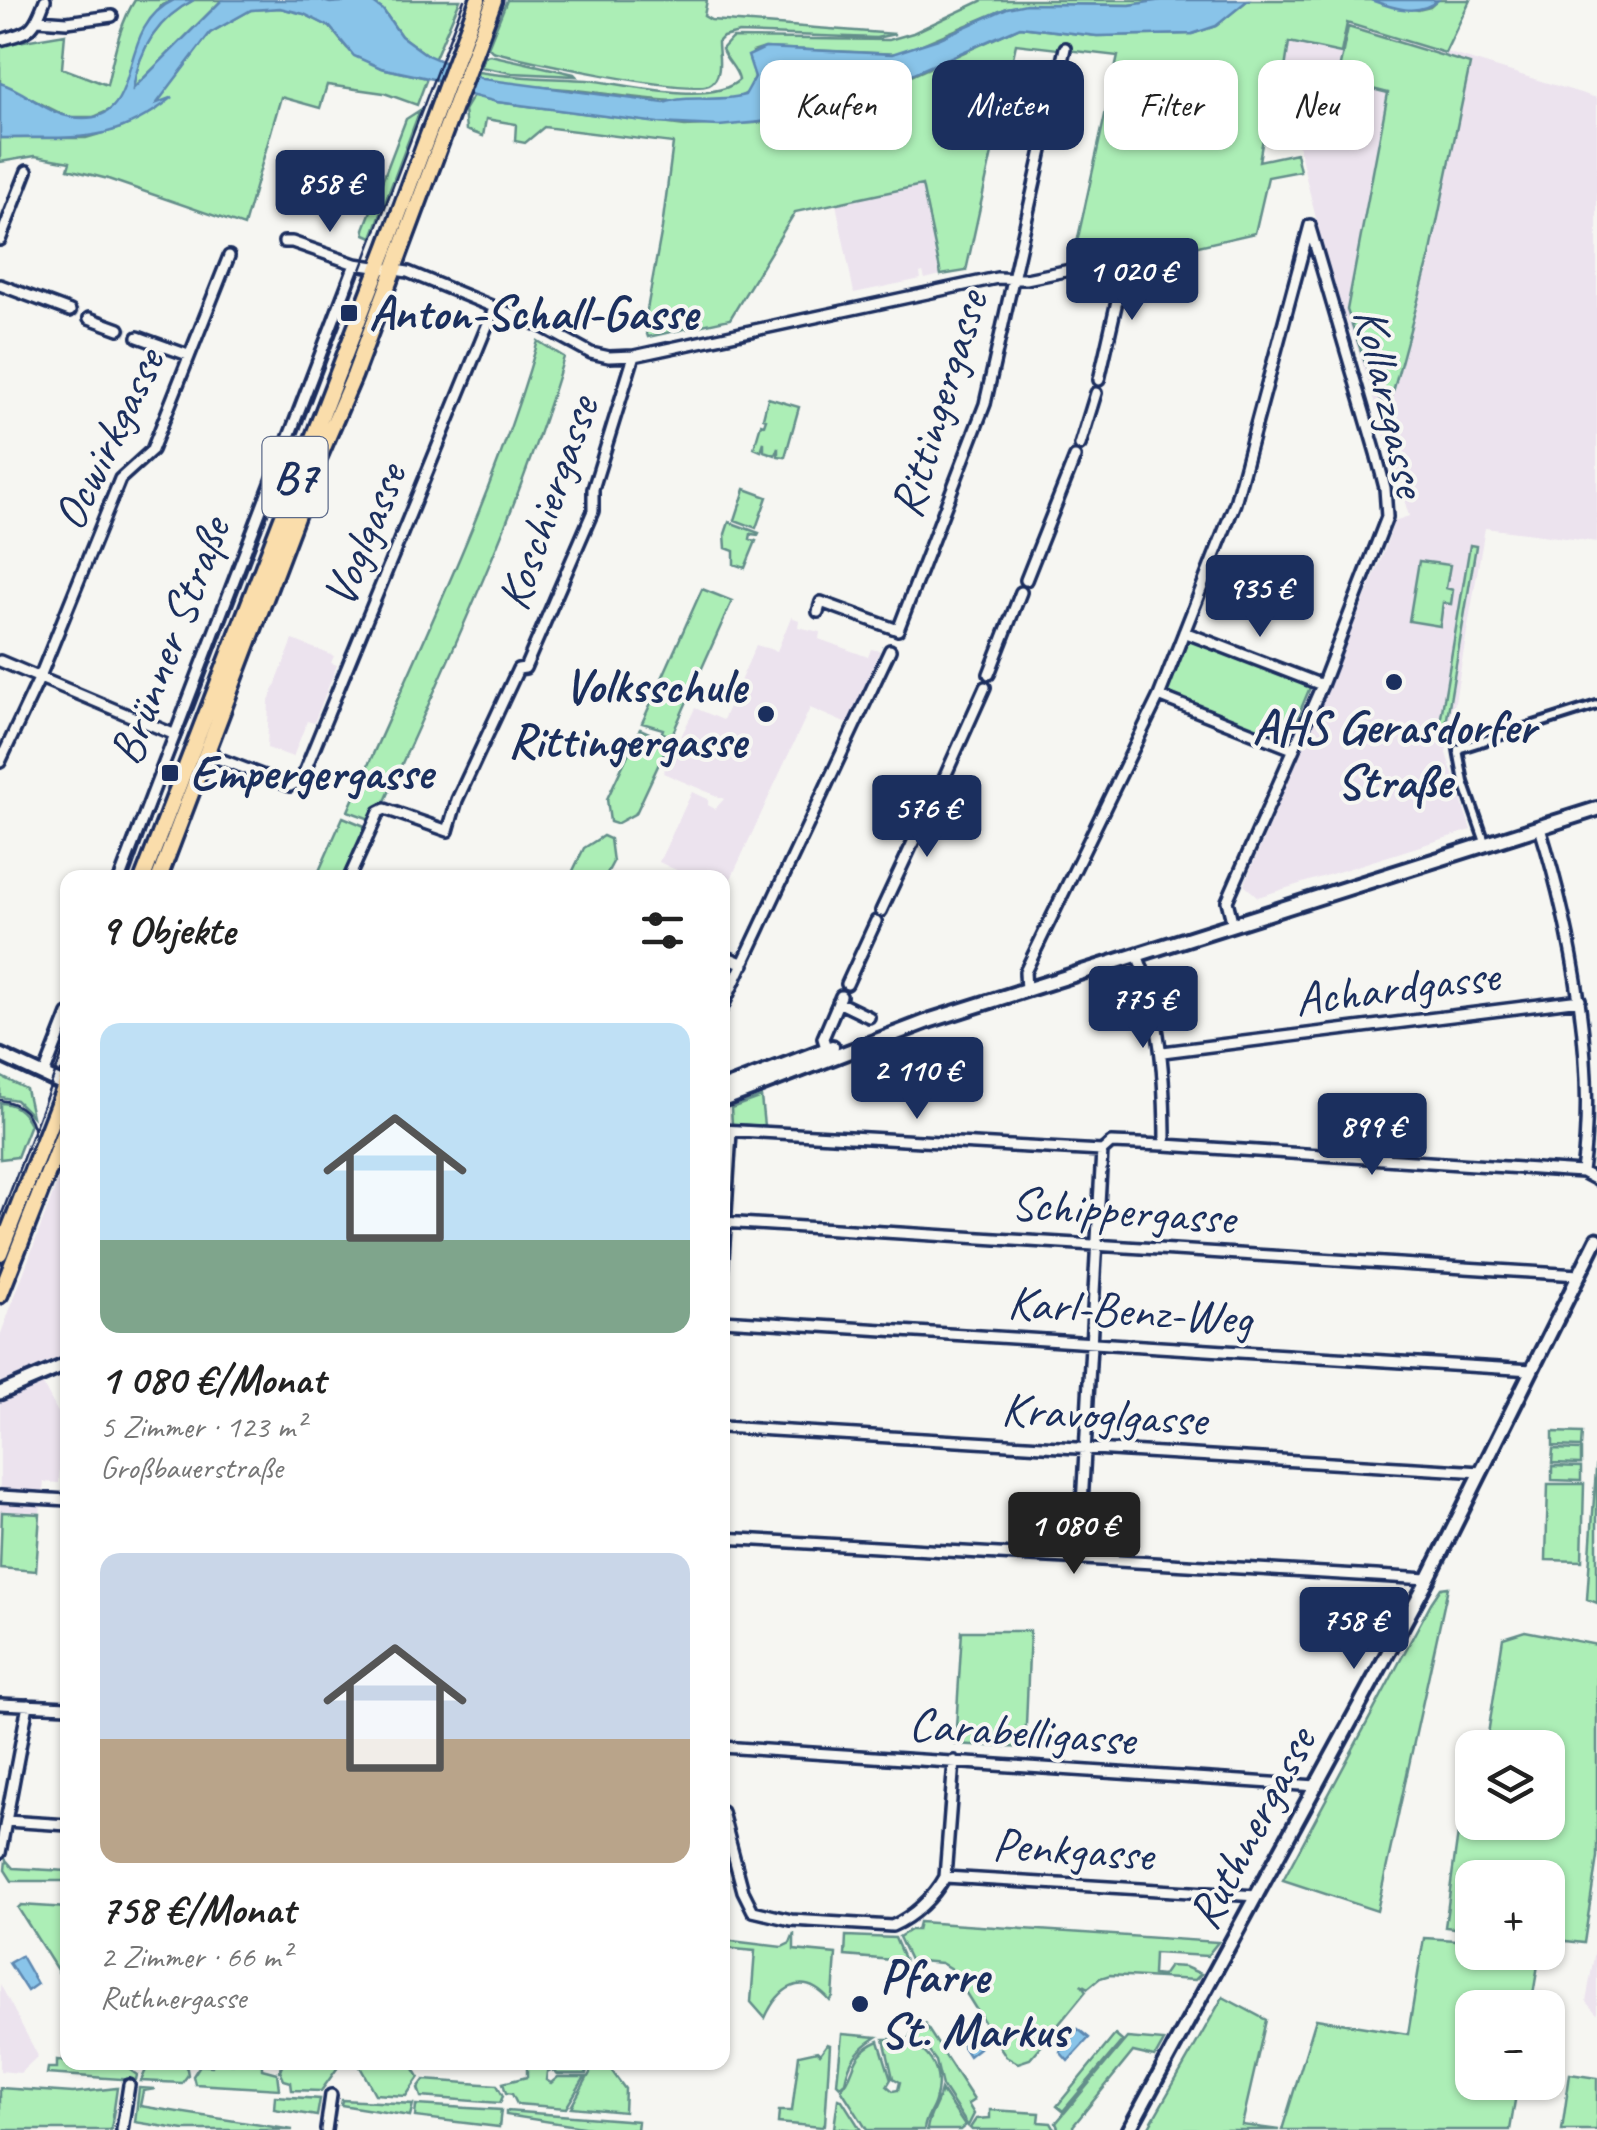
<!DOCTYPE html>
<html lang="de">
<meta charset="utf-8">
<style>
:root{--surface:#fff;--page:#f6f6f6;--text:#222;--muted:#767676;--accent:#1b2f5e}
body{margin:0;font-family:Caveat,sans-serif;background:var(--page);color:var(--text);height:100vh;display:flex;flex-direction:column;font-size:38px;white-space:nowrap}
*{box-sizing:border-box;margin:0}
p{font-size:32px;color:var(--muted)}
.icon{flex:none;width:55px;height:55px;fill:none;stroke:currentColor;stroke-width:2;stroke-linecap:round;stroke-linejoin:round}
.map{position:relative;flex:1;overflow:hidden}
.drawer{position:absolute;left:60px;top:870px;width:670px;height:1200px;display:flex;flex-direction:column;background:var(--surface);border-radius:20px;box-shadow:0 2px 8px #0004}
.drawer>*{flex:none}
.guide{position:absolute;left:760px;top:60px;width:685px;height:90px;display:flex;gap:20px}
.fabs{position:absolute;left:1455px;top:1730px;display:grid;gap:20px}
.fabs a{display:grid;place-items:center;width:110px;height:110px;border-radius:20px;background:var(--surface);box-shadow:0 2px 8px #0004;font-size:50px}
.price{position:absolute;translate:-50% -85px;padding:0 22px;border-radius:10px;background:var(--accent);color:#fff;font-size:32px;line-height:65px;filter:drop-shadow(0 2px 5px #0008)}
.price::after{content:'';position:absolute;left:50%;top:60px;width:30px;height:22px;margin-left:-15px;background:inherit;clip-path:polygon(0 0,100% 0,50% 100%)}
.price.selected{background:#222;color:#fff}
ul{padding:0;list-style:none}
li{display:grid;align-content:center;gap:20px;height:530px;padding:0 40px}
li span{display:grid;place-items:center;height:310px;border-radius:20px;color:#555}
li>.icon{margin-inline-start:auto}
span .icon{width:180px;height:180px;fill:#fffc;stroke-width:1}
li b{font-size:42px}
h2{display:flex;justify-content:space-between;align-items:center;height:120px;padding:0 40px;font-size:42px}
.pill{padding:0 35px;border-radius:20px;background:var(--surface);box-shadow:0 2px 8px #0004;font-size:35px;line-height:90px}
.pill.selected{background:var(--accent);color:#fff}
.map>svg:first-child{display:block}
</style>
<div class="map">
<svg width="1597" height="2130" viewBox="0 0 1597 2130">
<rect width="100%" height="100%" fill="#f6f6f2"/>
<filter id="ink" filterUnits="userSpaceOnUse"><feTurbulence type="fractalNoise" baseFrequency=".01" numOctaves="2"/><feDisplacementMap in="SourceGraphic" scale="20" xChannelSelector="R" yChannelSelector="G"/><feConvolveMatrix kernelMatrix="1 2 1 2 8 2 1 2 1" color-interpolation-filters="sRGB"/></filter>
<g filter="url(#ink)">
<!-- built -->
<path fill="#ece3ee" d="M1347,22L1597,98V542L1485,528L1446,753L1471,830L1258,897L1244,885L1382,557L1394,521L1409,516L1359,352L1344,314H1339L1283,82L1289,42Z
M922,185L941,275L925,279L923,272L920,273L921,279L854,293L836,204Z
M791,617L799,620L798,627L820,632L819,639L868,657L871,649L880,651L847,724L810,708L723,896L722,878L673,877L676,870L659,862L692,792L708,799V805L715,809L724,799L663,773L695,708L723,720L756,645L777,651Z
M293,640L334,656L331,663L337,665L314,723L307,721L293,757L267,748L269,701Z
M67,1156V1354L34,1368L62,1420L59,1483L44,1482L40,1514L3,1512L0,1544V1336Z
M1597,1939V2014L1586,2002Z
M0,1984L38,2056L20,2073L0,2071Z"/>
<!-- green -->
<path fill="#aceeb6" stroke="#648e8a" stroke-width="2.5" d="M135,0H174L161,6L123,98L110,110L94,117H68L0,83V45L65,34L62,68L107,85C114,55 119,25 135,0Z
M194,0H222L133,89C138,50 158,18 194,0Z
M369,0H460L434,60L401,36L383,10Z
M507,0H707L704,16L711,20L895,34L876,38L739,33L723,37L718,42C718,55 724,78 709,85C685,95 524,60 492,51L488,47Z
M983,0H1162L1130,5L1047,4L1007,8L899,54L765,48L753,52L755,77L750,91C722,114 612,94 576,90C542,86 509,87 476,77L478,72C515,78 550,78 587,80C624,83 710,107 739,80C737,68 726,61 722,49L732,38L889,40L913,33Z
M1248,0H1371L1418,10L1430,7L1438,0H1470L1445,53L1347,23L1341,53L1289,42L1280,103L1269,105L1259,161L1296,153L1300,171L1268,177L1255,233L1194,247L1183,241L1072,265L1118,56L1016,44L966,271L941,275L922,185L795,212L730,319L648,337L644,326L662,228L673,143L544,127L525,143L515,141L516,124L486,119L483,136L466,130L464,110L473,95L497,102L685,126L755,123L810,116L873,93L1020,27L1097,36L1192,34L1216,26Z
M280,8L304,14L330,27L347,48L381,68L427,78L417,105L384,93L327,85L320,108L281,97L244,226L108,179L68,169L70,162L35,156L0,162V138H86L123,127L157,109L155,104L210,33L251,10Z
M1348,27L1470,64L1430,256L1389,407L1376,395L1347,310L1388,93L1337,80Z
M490,55L574,74L576,76L512,73L481,67L485,56Z
M846,62L872,65L867,70C839,75 785,105 760,92V79L767,67Z
M420,110L372,237L365,234L364,229L406,119Z
M331,333L334,334L203,678L200,676Z
M538,341L564,357C519,510 451,654 386,799L370,819L348,811C415,656 492,503 538,341Z
M768,398L799,407L785,457L778,456V447L775,455L764,451V442L761,451L754,448L761,424L764,425L766,419L763,418Z
M745,489L767,497L756,528L735,520Z
M729,522L759,533L758,535L751,534L750,539L756,541L745,568L734,564V551L726,548L725,534Z
M1470,545L1476,546L1445,730L1439,729Z
M1419,561L1450,565L1446,588L1453,590L1451,604L1443,603L1440,626L1409,621Z
M702,589L732,601L671,737L662,732L663,729L642,723Z
M1188,637L1311,685L1287,742L1165,692Z
M640,729L649,733L652,740L659,738L669,742L636,813L616,824L610,822L607,799L631,748L635,749L642,734L638,732Z
M343,817L367,827L345,877L316,878Z
M603,836L610,839L613,862L605,877H570L584,848Z
M0,1076L26,1089L32,1116L16,1100L0,1097Z
M761,1097L764,1126L732,1124L731,1108Z
M0,1103C14,1103 24,1112 30,1124L17,1157L0,1159Z
M1553,1432L1582,1433L1581,1447L1553,1446Z
M1553,1449L1581,1450V1464L1552,1463Z
M1597,1455V1603L1587,1599Z
M1552,1466L1581,1467V1481L1552,1480Z
M1548,1484H1584L1582,1561L1546,1560Z
M2,1512L40,1514L36,1571L0,1568Z
M1448,1587L1377,1911L1283,1880L1431,1603L1441,1588Z
M962,1631H1030L1025,1748L955,1744Z
M1525,1631L1597,1645V1857L1584,1943L1548,1939V1878H1472V1930L1445,1927L1466,1775H1472V1822H1548V1748L1486,1747L1503,1638Z
M6,1860L13,1868L67,1871V1881H12L5,1870Z
M21,1905L67,1908V1968L64,1981L18,1908Z
M919,1922L1218,1942L1207,1956L1154,1953L1153,1975L1162,1976L1169,1966L1185,1967L1201,1974L1195,1980L1110,1975L1100,1978L1088,1988L1081,1984L1086,1991L1045,2041L1034,2034L1043,2044L1030,2059L1018,2063L1006,2056L996,2041L1007,2031L994,2038L951,1969L941,1963L910,1960L899,1937L910,1930H917Z
M794,1933V1950L836,1954L833,1997L830,2001C802,1969 778,1989 765,2018L751,2002L755,1951L723,1948V1940L782,1947L790,1943Z
M846,1936L895,1938L905,1961L845,1956Z
M1424,1938L1472,1941V1952L1540,1953L1531,2007L1472,2008V2082L1518,2083L1510,2130H1282L1316,2019L1408,2034Z
M1223,1997L1266,2020L1242,2125L1279,2130H1147Z
M917,2022L920,2025L924,2023L974,2100L968,2104L974,2114L968,2126L942,2086L936,2061L924,2045L909,2038Z
M842,2034L877,2037C858,2049 849,2060 845,2082L840,2086L837,2083Z
M1115,2035L1122,2041L1063,2111L1057,2106Z
M1127,2038L1164,2041L1155,2057L1133,2052L1073,2126L1074,2130H1059L1056,2123Z
M884,2039C920,2037 947,2065 935,2101C932,2112 925,2117 924,2130H867L841,2089C858,2073 847,2055 879,2041L891,2079L887,2086L893,2091L898,2090L900,2082L893,2078Z
M827,2044L830,2045L825,2124L822,2127L778,2123L779,2111H792L799,2055L817,2051L820,2054Z
M57,2060L126,2067L137,2075L136,2080L47,2074L48,2068H57Z
M149,2063H186L188,2075L182,2083L141,2081Z
M213,2063H262V2069L277,2073L279,2089L195,2084L193,2076L200,2065L212,2066Z
M283,2063V2062L341,2063L321,2091L292,2090L291,2082L284,2080L280,2071Z
M358,2063H420L413,2067L419,2077L406,2096L375,2094Z
M527,2063V2062L588,2063L586,2074H558L551,2070L547,2072L546,2080L551,2083L558,2077H585L566,2108L517,2104L512,2094L506,2093L503,2083L527,2077Z
M591,2063H606L625,2089L624,2112L571,2107L590,2073Z
M1570,2074L1597,2078V2130H1562Z
M424,2080L497,2085L503,2096L500,2103L421,2097L418,2088Z
M0,2088L73,2093L117,2088L111,2130H0Z
M139,2088L155,2089L143,2091L140,2106L293,2130H184L135,2122Z
M941,2090L965,2126L960,2130H927C928,2115 938,2105 941,2090Z
M275,2096L320,2099L317,2116L274,2109Z
M838,2099L842,2100L861,2130L834,2128Z
M342,2100L413,2104L410,2116L341,2105Z
M416,2105L501,2110L499,2127L415,2117Z
M990,2110L1040,2113L1039,2122L1051,2123L1055,2130H972L970,2128L976,2119L990,2118Z
M506,2111L638,2121L637,2130H602L506,2115Z"/>
<!-- water -->
<path fill="#89c4e9" stroke="#5d88b1" stroke-width="2.5" fill-rule="evenodd" d="M174,0H194C158,18 139,49 133,89L222,0H320L330,3L369,0L383,10L401,36L427,55L483,79L664,103C689,94 718,103 745,95L755,77L748,56L765,48L892,54L938,39L1007,8L1026,4L1130,5L1162,0H1248L1216,26L1192,34L1097,36L1020,27L827,111L792,119L719,126L658,123L497,102L462,93L442,81L381,68L354,56L330,27L304,14L280,8L251,10L210,33L157,103L173,97C111,147 72,136 0,138V83C25,90 44,112 71,117C150,130 110,29 174,0ZM846,62L872,65L867,71C839,75 785,105 760,92V79L767,67Z
M1371,0H1438C1419,17 1392,8 1371,0Z
M21,1956L37,1984L27,1991L9,1963Z
M962,2021L979,2048L969,2056L951,2028Z
M1078,2029L1089,2038L1068,2061L1060,2052Z"/>
<g fill="none" stroke-linecap="round" stroke-linejoin="round">
<!-- minor-tunnel -->
<path stroke="#caced4" stroke-width="9" stroke-dasharray="9 4.5" stroke-linecap="butt" d="M70,311L89,318
M119,329L138,337"/>
<!-- pedestrian casing -->
<g stroke="#1b2f5e" stroke-width="14">
<path id="pedestrian" d="M1459,755L1458,749L1597,705
M1459,755L1464,782L1486,845"/>
</g>
<!-- minor casing -->
<g stroke="#1b2f5e" stroke-width="16">
<path id="minor" d="M38,20L67,22L112,16
M0,40C31,32 34,30 45,0
M0,240L27,171
M284,242H292L355,264L408,272L543,327L591,353L609,357L634,356L997,278L1026,279L1183,247
M0,285L70,311
M89,318L119,329
M138,337L188,355
M1099,380L1127,257
M1080,445L1096,393
M1026,580L1075,457
M818,612L821,602L898,630L985,404L1065,48
M1184,632L1322,685
M0,661L173,734
M989,674L1021,592
M1159,696L1293,749
M207,746L217,758L290,786L301,780L494,309
M0,762L39,679L120,479L152,450L229,256
M942,783L985,687
M1540,828C1572,931 1597,1064 1582,1172
M120,878L355,264
M349,878L379,812L385,809L448,831L457,800L518,669L525,668L593,511V489L634,356
M881,911L936,793
M1233,925L1227,901L1322,685L1387,517L1385,488L1376,453L1310,228
M1137,954C1161,1016 1165,1079 1165,1145
M722,955L744,964
M847,984L876,921
M1026,990L1025,972L1159,696L1235,503L1310,225
M838,1002L869,1017
M722,1008L890,650
M1163,1052L1580,1000
M828,1054L823,1038L841,996
M44,1075L68,1014
M722,1130L1102,1151L1111,1143L1165,1145L1582,1172L1597,1180
M722,1222L1579,1275
M722,1274L731,1132
M722,1320L1532,1370
M722,1427L1482,1472
M0,1496L68,1500
M722,1538L1428,1579
M1079,1558L1102,1151
M0,1704L68,1707
M722,1747L1317,1786
M722,1812L743,1891L753,1911L791,1920L892,1926C913,1917 934,1897 945,1877L954,1761
M6,1821L68,1825
M0,1853L28,1705
M945,1877L1257,1896
M122,2130L129,2085
M326,2130L331,2095"/>
</g>
<!-- tertiary casing -->
<g stroke="#1b2f5e" stroke-width="19">
<path id="tertiary" d="M0,1055L65,1085
M0,1393L68,1364
M1129,2130L1428,1579L1597,1239"/>
</g>
<!-- secondary casing -->
<g stroke="#1b2f5e" stroke-width="20">
<path id="secondary" d="M722,1089L832,1047
M722,1100L931,1020L1597,809"/>
</g>
<!-- primary casing -->
<g stroke="#1b2f5e" stroke-width="21">
<path id="primary" d="M143,878L387,246L478,0
M159,878L317,462L354,376L494,0
M0,1253L68,1078
M0,1295L68,1122"/>
</g>
<!-- pedestrian -->
<use href="#pedestrian" stroke="#f6f6f2" stroke-width="6"/>
<!-- minor -->
<use href="#minor" stroke="#f6f6f2" stroke-width="9"/>
<!-- tertiary -->
<use href="#tertiary" stroke="#f6f6f2" stroke-width="11"/>
<!-- secondary -->
<use href="#secondary" stroke="#f6f6f2" stroke-width="12"/>
<!-- primary -->
<use href="#primary" stroke="#faddab" stroke-width="14"/>
<!-- tram -->
<path stroke="#1b2f5e" stroke-width="2.5" d="M129,878L167,771L193,710L464,0
M0,1100C20,1103 32,1114 34,1134
M0,1219L68,1039"/>
</g>
</g>
<!-- markers -->
<g fill="#1b2f5e" stroke="#f6f6f2" stroke-width="4">
<rect x="339" y="303" width="20" height="20" rx="5"/>
<circle cx="1394" cy="682" r="10"/>
<circle cx="766" cy="714" r="10"/>
<rect x="160" y="763" width="20" height="20" rx="5"/>
<circle cx="860" cy="2004" r="10"/>
</g>
<g text-anchor="middle" dominant-baseline="central" stroke-width="8" stroke-linejoin="round" paint-order="stroke">
<!-- shield labels -->
<rect fill="#f6f6f2" stroke="#5d6b8a" stroke-width="2.5" x="262.5" y="437" width="65" height="80" rx="8"/>
<g font-size="45" font-weight="bold" fill="#1b2f5e">
<text x="295" y="477">B7</text>
</g>
<!-- poi labels -->
<g font-size="48" font-weight="bold" fill="#1b2f5e" stroke="#f6f6f2" text-anchor="start">
<text x="369" y="313">Anton-Schall-Gasse</text>
<text x="746" y="686" text-anchor="end">Volksschule<tspan x="746" dy="55">Rittingergasse</tspan></text>
<text x="1394" y="727" text-anchor="middle">AHS Gerasdorfer<tspan x="1394" dy="55">Straße</tspan></text>
<text x="190" y="773">Empergergasse</text>
<text x="880" y="1976">Pfarre<tspan x="880" dy="55">St. Markus</tspan></text>
</g>
<!-- street labels -->
<g font-size="48" fill="#1b2f5e" stroke="#f6f6f2">
<text transform="translate(1391 402) rotate(77)">Kollarzgasse</text>
<text transform="translate(938 404) rotate(-73)">Rittingergasse</text>
<text transform="translate(108 439) rotate(-64)">Ocwirkgasse</text>
<text transform="translate(547 503) rotate(-71)">Koschiergasse</text>
<text transform="translate(364 535) rotate(-68)">Voglgasse</text>
<text transform="translate(169 641) rotate(-69)">Brünner Straße</text>
<text transform="translate(1397 987) rotate(-7)">Achardgasse</text>
<text transform="translate(1123 1210) rotate(4)">Schippergasse</text>
<text transform="translate(1130 1310) rotate(4)">Karl-Benz-Weg</text>
<text transform="translate(1104 1414) rotate(3)">Kravoglgasse</text>
<text transform="translate(1022 1731) rotate(4)">Carabelligasse</text>
<text transform="translate(1251 1828) rotate(-62)">Ruthnergasse</text>
<text transform="translate(1073 1849) rotate(4)">Penkgasse</text>
</g>
</g>
</svg>
<div class="fabs">
<a><svg class="icon" aria-label="layers" viewBox="0 0 24 24"><path d="M12 4l9 5-9 5-9-5zM3 14l9 5 9-5"/></svg></a>
<a>+</a>
<a>−</a>
</div>
<b class="price" style="left:330px;top:235px">858 €</b>
<b class="price" style="left:1132px;top:323px">1 020 €</b>
<b class="price" style="left:1260px;top:640px">935 €</b>
<b class="price" style="left:927px;top:860px">576 €</b>
<b class="price" style="left:1143px;top:1051px">775 €</b>
<b class="price" style="left:917px;top:1122px">2 110 €</b>
<b class="price" style="left:1372px;top:1178px">899 €</b>
<b class="price selected" style="left:1074px;top:1577px">1 080 €</b>
<b class="price" style="left:1354px;top:1672px">758 €</b>
<div class="guide">
<a class="pill">Kaufen</a>
<a class="pill selected">Mieten</a>
<a class="pill">Filter</a>
<a class="pill">Neu</a>
</div>
<section class="drawer">
<h2>9 Objekte<svg class="icon" aria-label="filters" viewBox="0 0 24 24"><path d="M4 7h16M4 17h16"/><circle cx="9" cy="7" r="2"/><circle cx="15" cy="17" r="2"/></svg></h2>
<ul>
<li><span style="background:linear-gradient(#bfe0f5 70%,#7fa58c 0)"><svg class="icon" aria-label="home" viewBox="0 0 24 24"><path d="M3 11l9-7 9 7M6 9v11h12V9"/></svg></span><div><b>1 080 €/Monat</b><p>5 Zimmer · 123 m²</p><p>Großbauerstraße</p></div></li>
<li><span style="background:linear-gradient(#c9d6e8 60%,#b9a48a 0)"><svg class="icon" aria-label="home" viewBox="0 0 24 24"><path d="M3 11l9-7 9 7M6 9v11h12V9"/></svg></span><div><b>758 €/Monat</b><p>2 Zimmer · 66 m²</p><p>Ruthnergasse</p></div></li>
</ul>
</section>
</div>
